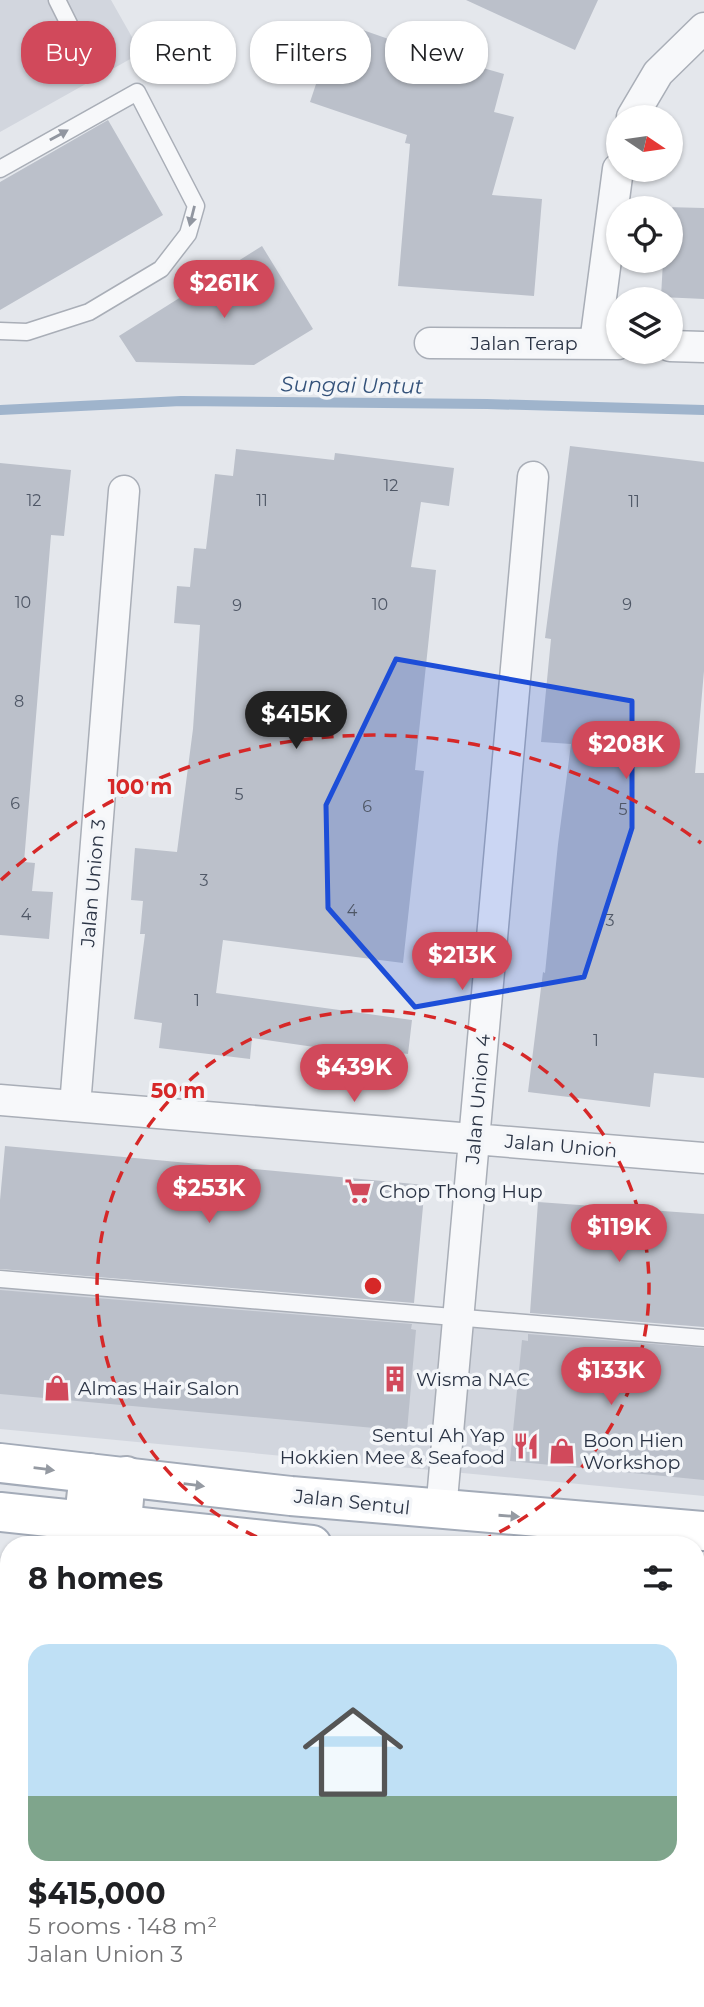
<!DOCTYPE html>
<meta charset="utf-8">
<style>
:root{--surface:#fff;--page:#f6f6f6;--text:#202124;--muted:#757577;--line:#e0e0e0;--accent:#d1495b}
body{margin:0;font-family:Montserrat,sans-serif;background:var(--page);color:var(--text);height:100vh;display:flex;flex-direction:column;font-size:26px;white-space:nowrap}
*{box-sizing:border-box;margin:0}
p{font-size:23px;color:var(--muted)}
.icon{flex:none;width:38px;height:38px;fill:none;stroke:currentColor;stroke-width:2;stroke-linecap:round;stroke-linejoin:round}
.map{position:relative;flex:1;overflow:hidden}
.drawer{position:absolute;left:0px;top:1536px;width:705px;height:471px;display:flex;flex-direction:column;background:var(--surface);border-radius:28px 28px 0 0;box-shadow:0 2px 5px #0004}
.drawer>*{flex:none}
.hud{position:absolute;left:21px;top:21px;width:663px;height:63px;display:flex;gap:14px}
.needle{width:46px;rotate:103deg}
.fabs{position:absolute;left:606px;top:105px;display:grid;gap:14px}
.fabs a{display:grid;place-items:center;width:77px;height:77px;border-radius:50%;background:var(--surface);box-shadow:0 2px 5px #0004;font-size:35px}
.price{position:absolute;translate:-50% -60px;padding:0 16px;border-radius:24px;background:var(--accent);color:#fff;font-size:23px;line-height:46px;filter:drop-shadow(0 2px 4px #0008)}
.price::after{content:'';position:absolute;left:50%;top:42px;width:21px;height:16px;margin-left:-10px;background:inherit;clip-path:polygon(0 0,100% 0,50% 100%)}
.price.on{background:#222;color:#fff}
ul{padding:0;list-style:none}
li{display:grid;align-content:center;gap:14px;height:371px;padding:0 28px}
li+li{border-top:2px solid var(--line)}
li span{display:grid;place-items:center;height:217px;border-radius:21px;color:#555}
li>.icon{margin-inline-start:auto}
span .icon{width:126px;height:126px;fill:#fffc;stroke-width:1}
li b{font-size:30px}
h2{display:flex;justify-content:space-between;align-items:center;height:84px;padding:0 28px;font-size:30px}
.chip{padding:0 24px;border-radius:28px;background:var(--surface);box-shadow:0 2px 5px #0004;font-size:24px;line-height:63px}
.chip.on{background:var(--accent);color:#fff}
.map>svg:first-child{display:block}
</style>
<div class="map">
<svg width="704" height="2007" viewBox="0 0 704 2007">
<rect width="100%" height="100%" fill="#e4e7ec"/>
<!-- built -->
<path fill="#d2d6de" d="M0,0H111L141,53L0,132Z
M0,1287L527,1332L704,1345V1496L0,1429Z"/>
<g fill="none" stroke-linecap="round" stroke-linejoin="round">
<!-- stream -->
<path stroke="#9fb4cc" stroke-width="10" d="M0,410L181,401L487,404L704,410"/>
</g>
<!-- building -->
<path fill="#bbc0ca" d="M466,0H598L575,50Z
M337,21L420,50L504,74L494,112L514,117L492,195L542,199L534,296L398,286L410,144L405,143L407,135L310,102Z
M108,120L163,215L0,310V182Z
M665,207L704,208V299L661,297L663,261H670V208Z
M262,246L313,329L254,365L136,362L119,336Z
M570,446L704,462V671L695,773H704V1078L654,1073L650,1107L528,1092L543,972L545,973L558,844L571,744L541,742L551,639L545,638Z
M236,449L334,460L335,453L454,468L449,506L421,502L411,567L436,570L415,770L424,771L403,963L223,940L216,993L412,1020L408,1054L377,1050L373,1080L324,1073L328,1049L252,1038L250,1059L159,1048L162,1023L134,1019L145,934H140L143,901L131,900L135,848L177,852L193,729L200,625L174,623L177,586L190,587L194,548L206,549L215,474L233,476Z
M0,463L71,470L64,536L51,535L24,862L35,863L32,891L53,892L49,939L0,935Z
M5,1146L425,1185L414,1303L0,1269V1200Z
M538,1202L704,1214V1327L530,1313Z
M0,1290L412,1324L411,1329L416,1330L407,1431L0,1394Z
M528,1334L704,1348V1480L510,1461L522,1340L528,1341Z"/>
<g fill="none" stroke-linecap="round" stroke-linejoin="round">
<!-- service casing -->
<g stroke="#a9aeb7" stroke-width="19">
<path id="service" d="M57,0L82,50
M0,169L137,92L196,206L188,234L161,269L89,312L27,332L0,331
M0,1279L704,1338
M696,1822L704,1823
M696,1948L704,1949"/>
</g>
<!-- minor casing -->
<g stroke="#a9aeb7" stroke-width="33">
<path id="minor" d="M632,117L658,73L704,28
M430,343L618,344
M595,343L618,169
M670,346L704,347
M0,1100L704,1158
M75,1106L124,491
M441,1511L533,477"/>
</g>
<!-- secondary casing -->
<g stroke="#a9aeb7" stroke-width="42">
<path id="secondary" d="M81,1545L89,1473
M120,1545L126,1476
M69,2007L70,1998"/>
</g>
<!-- primary casing -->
<g stroke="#a3abb8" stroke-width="42">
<path id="primary" d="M0,1463L291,1496L704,1531
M0,1512L312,1545
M696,1583L704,1584"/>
</g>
<!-- service -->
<use href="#service" stroke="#f7f8fa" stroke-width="16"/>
<!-- minor -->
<use href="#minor" stroke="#f7f8fa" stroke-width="30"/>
<!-- secondary -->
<use href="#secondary" stroke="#fff" stroke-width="38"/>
<!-- primary -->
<use href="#primary" stroke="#fff" stroke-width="38"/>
</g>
<!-- one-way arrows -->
<defs><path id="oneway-solid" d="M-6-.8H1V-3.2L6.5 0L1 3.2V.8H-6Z" transform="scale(1.75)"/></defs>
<g fill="#9196a0">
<use href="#oneway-solid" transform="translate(59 135) rotate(-29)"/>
<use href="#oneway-solid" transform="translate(192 216) rotate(104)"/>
</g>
<g fill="#959aa2">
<use href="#oneway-solid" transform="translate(44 1469) rotate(7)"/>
<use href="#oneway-solid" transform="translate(194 1485) rotate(7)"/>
<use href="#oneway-solid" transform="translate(509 1516) rotate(4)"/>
</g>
<!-- marked area -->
<path fill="#1d4ed8" fill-opacity="0.2" stroke="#1d4ed8" stroke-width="5" stroke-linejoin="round" d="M396,659L632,701V828L584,977L415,1007L328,908L326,805Z"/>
<!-- distance rings -->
<g fill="none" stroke="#d62828" stroke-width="3.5" stroke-dasharray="12 9">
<path d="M276 1545A276 276 0 1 1 470 1545"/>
<path d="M1 880A551 551 0 0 1 701 843"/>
</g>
<!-- icons -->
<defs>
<g id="supermarket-bare" transform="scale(2.1)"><path d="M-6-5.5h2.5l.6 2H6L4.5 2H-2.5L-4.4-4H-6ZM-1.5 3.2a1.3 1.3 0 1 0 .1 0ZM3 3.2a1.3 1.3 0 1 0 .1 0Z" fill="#d1495b" stroke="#f4f6f9" stroke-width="2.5" paint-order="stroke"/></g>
<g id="building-bare" transform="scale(2.1)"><path d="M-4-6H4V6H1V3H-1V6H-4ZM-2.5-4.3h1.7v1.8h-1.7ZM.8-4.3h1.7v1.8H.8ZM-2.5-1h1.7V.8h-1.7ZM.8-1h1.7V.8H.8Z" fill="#d1495b" stroke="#f4f6f9" stroke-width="2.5" paint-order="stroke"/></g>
<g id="shop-bare" transform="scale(2.1)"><path d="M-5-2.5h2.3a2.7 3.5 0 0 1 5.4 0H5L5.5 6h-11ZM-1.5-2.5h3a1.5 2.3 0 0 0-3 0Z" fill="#d1495b" stroke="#f4f6f9" stroke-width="2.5" paint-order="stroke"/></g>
<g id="restaurant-bare" transform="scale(2.1)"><path d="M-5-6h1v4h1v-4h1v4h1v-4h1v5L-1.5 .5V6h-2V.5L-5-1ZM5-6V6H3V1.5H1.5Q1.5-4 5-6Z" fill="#d1495b" stroke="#f4f6f9" stroke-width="2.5" paint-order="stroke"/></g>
</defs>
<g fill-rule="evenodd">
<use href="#supermarket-bare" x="358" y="1191"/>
<use href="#building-bare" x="395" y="1379"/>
<use href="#shop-bare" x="57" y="1388"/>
<use href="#restaurant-bare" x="526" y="1446"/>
<use href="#shop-bare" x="562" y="1451"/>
</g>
<g text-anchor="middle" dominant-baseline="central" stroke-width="7" stroke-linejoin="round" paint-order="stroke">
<!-- number labels -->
<g font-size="16" fill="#4f5766">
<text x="391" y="485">12</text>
<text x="34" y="500">12</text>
<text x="262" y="500">11</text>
<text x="634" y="501">11</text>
<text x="23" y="602">10</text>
<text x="380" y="604">10</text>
<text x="627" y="604">9</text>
<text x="237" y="605">9</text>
<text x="19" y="701">8</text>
<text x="239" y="794">5</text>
<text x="15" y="803">6</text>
<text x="367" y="806">6</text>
<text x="623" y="809">5</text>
<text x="204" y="880">3</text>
<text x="352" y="910">4</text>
<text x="26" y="914">4</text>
<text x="610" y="920">3</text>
<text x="197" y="1000">1</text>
<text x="596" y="1040">1</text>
</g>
<!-- street labels -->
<g font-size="19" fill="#2b3445" stroke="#f4f6f9">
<text x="524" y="343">Jalan Terap</text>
<text transform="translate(93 883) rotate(-85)">Jalan Union 3</text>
<text transform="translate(478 1099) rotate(-85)">Jalan Union 4</text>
<text transform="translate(561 1146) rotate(5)">Jalan Union</text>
<text transform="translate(352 1502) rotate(6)">Jalan Sentul</text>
</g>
<!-- poi labels -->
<g font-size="19" fill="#2b3445" stroke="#f4f6f9" text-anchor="start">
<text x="379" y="1191">Chop Thong Hup</text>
<text x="416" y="1379">Wisma NAC</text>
<text x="78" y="1388">Almas Hair Salon</text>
<text x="505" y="1435" text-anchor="end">Sentul Ah Yap<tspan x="505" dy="22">Hokkien Mee &amp; Seafood</tspan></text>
<text x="583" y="1440">Boon Hien<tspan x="583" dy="22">Workshop</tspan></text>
</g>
<!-- water labels -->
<g font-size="21" font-style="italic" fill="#34527a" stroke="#f4f6f9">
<text transform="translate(352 385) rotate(1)">Sungai Untut</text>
</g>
</g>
<circle cx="373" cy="1286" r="10" fill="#d62828" stroke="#f4f6f9" stroke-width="3.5"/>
<g font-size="21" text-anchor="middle" font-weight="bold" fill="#d62828" stroke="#f4f6f9" stroke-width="7" stroke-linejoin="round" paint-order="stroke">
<text x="140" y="794">100 m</text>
<text x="178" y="1098">50 m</text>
</g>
</svg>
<div class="fabs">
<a><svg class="needle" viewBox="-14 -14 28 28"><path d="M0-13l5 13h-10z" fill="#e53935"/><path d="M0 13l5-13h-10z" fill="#757577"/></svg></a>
<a><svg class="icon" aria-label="locate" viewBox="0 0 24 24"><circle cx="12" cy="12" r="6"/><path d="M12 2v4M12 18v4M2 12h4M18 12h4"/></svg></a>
<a><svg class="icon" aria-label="layers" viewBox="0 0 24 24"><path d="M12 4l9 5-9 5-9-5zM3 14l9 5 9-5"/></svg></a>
</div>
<b class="price" style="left:224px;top:320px">$261K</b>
<b class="price on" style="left:296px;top:751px">$415K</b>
<b class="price" style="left:626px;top:781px">$208K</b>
<b class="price" style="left:462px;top:992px">$213K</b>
<b class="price" style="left:354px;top:1104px">$439K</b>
<b class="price" style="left:209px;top:1225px">$253K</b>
<b class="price" style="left:619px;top:1264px">$119K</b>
<b class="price" style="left:611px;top:1407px">$133K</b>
<div class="hud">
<a class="chip on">Buy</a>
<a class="chip">Rent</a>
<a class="chip">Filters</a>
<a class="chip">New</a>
</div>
<section class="drawer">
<h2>8 homes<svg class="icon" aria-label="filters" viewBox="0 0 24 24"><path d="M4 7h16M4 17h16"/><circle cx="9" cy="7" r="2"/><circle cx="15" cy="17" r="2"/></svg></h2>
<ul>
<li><span style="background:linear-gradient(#bfe0f5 70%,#7fa58c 0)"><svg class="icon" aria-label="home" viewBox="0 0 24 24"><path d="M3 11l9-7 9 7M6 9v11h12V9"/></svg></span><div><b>$415,000</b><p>5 rooms · 148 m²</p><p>Jalan Union 3</p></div></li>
</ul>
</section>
</div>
